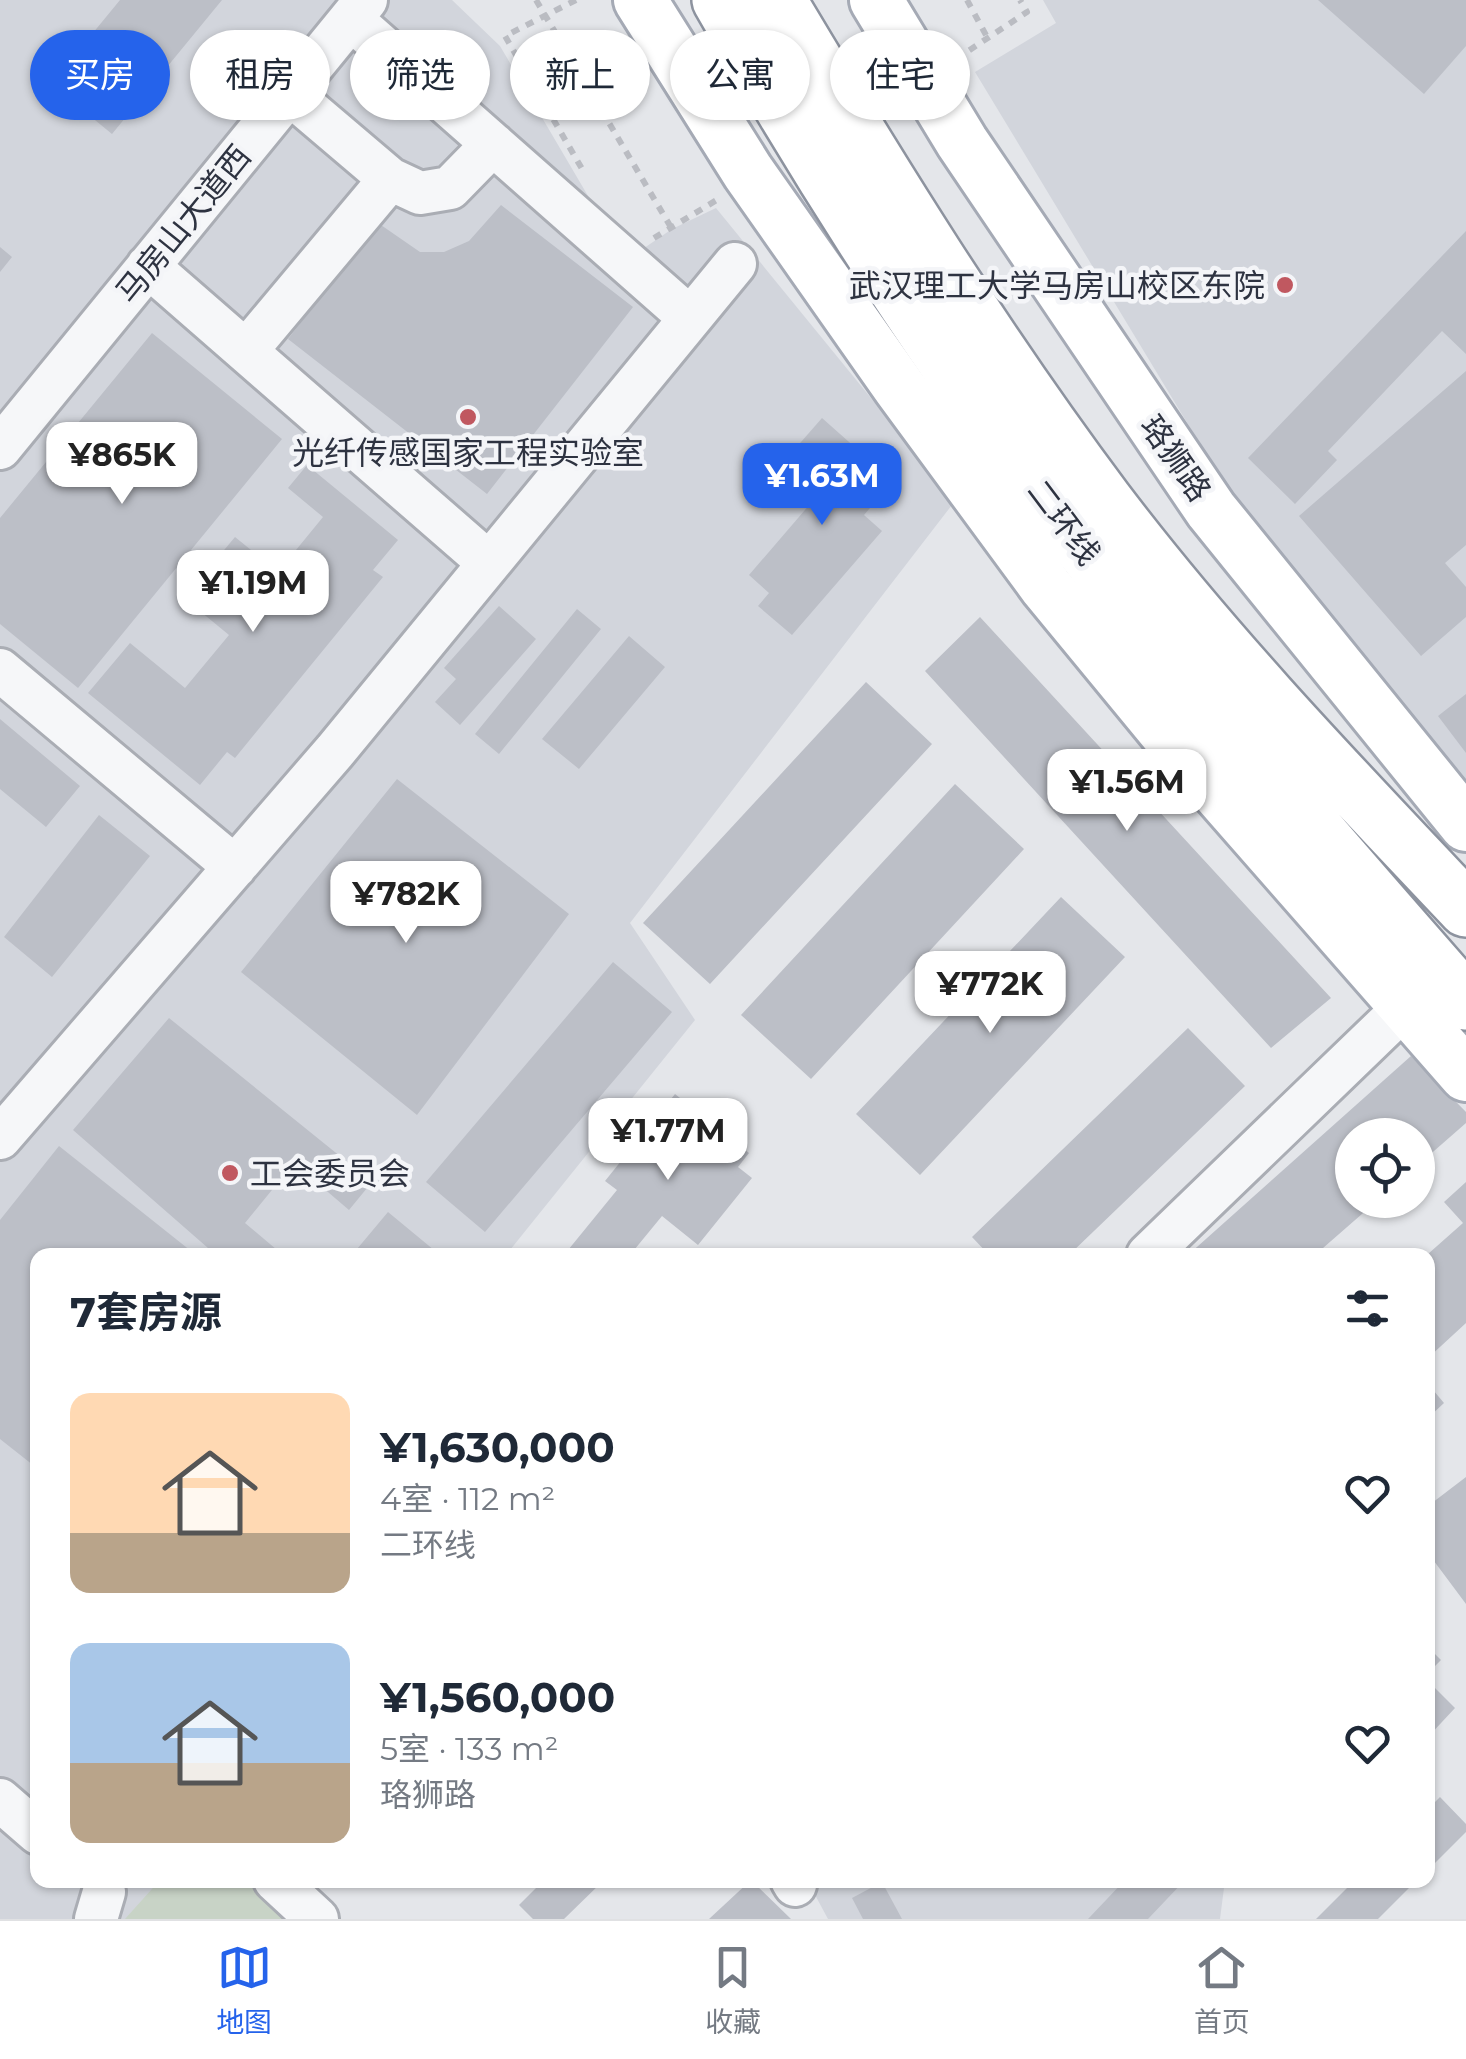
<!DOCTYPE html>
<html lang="zh">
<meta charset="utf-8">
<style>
:root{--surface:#fff;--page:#f2f2f3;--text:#1f2937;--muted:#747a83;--line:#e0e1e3;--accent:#2563eb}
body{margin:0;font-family:Montserrat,"Noto Sans SC",sans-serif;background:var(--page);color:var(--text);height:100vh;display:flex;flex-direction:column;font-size:38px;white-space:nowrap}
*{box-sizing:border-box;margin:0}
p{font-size:32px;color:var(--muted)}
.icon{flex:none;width:55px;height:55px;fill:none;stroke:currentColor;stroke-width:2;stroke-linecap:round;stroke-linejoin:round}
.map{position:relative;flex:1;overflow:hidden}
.details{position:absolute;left:30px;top:1248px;width:1405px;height:640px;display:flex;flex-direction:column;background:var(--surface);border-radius:20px;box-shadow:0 2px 8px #0004}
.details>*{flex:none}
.hud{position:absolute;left:30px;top:30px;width:1408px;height:90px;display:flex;gap:20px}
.buttons{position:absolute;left:1335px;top:1118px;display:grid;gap:20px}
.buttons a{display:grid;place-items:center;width:100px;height:100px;border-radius:50%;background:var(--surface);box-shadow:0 2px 8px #0004;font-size:50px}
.price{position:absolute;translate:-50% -85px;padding:0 22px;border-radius:20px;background:#fff;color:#222;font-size:32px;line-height:65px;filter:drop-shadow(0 2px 5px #0008)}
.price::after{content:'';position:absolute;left:50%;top:60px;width:30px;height:22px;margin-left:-15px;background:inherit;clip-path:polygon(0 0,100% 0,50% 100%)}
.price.active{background:var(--accent);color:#fff}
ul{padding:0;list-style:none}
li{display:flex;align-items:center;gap:30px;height:250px;padding:0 40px}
li span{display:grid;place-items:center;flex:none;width:280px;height:200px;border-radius:20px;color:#555}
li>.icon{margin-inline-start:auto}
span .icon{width:120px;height:120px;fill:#fffc;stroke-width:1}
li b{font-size:42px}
h2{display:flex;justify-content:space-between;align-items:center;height:120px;padding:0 40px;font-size:42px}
.tag{padding:0 35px;border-radius:45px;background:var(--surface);box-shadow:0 2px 8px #0004;font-size:35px;line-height:90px}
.tag.active{background:var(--accent);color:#fff}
.dock{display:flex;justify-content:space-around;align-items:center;height:140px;border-top:2px solid var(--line);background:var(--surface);font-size:28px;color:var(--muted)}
.dock a{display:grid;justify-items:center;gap:5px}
.dock .active{color:var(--accent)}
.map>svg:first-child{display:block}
</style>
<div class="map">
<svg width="1466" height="1919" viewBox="0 0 1466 1919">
<rect width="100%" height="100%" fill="#e4e6ea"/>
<!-- built -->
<path fill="#d2d5dc" d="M0,0H452L500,46L618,247L631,257L672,229L716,208L955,501L630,923L695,1020L506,1255H38V1880H294L331,1919H0Z
M1043,0H1466V786L1232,497L975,72L1056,23Z
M807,1880H1225L1220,1919H828Z"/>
<!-- green -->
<path fill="#c8d3c6" d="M160,1880H246L289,1919H125Z"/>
<!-- building -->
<path fill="#bcbfc7" d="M120,0H222L112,134L51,84Z
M1318,0H1466V46L1424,94Z
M501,205L633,307L487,494L288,339L378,223L420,252H444L469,241Z
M1466,231V354L1442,331L1328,451L1337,460L1295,504L1248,458Z
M0,247L12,257L0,272Z
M152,333L282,439L78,688L0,624V518Z
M1466,371V545L1445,563L1466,587V617L1421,656L1299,516Z
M822,418L893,481L864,515L882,531L792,635L758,606L769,593L749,575L823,489L787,458Z
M307,465L398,540L373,570L383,577L235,758L227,752L200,785L88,693L130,643L185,688L229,635L184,598L235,537L278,572L323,517L288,488Z
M499,606L536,639L460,725L435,702L456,679L444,668Z
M577,609L601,629L499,754L475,734Z
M980,617L1331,998L1271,1048L925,671Z
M629,636L665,667L579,769L542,739Z
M866,682L932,744L710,984L643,923Z
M1466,694V753L1438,716Z
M0,719L80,786L46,827L0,789Z
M397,779L569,914L417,1115L241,972Z
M955,784L1024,849L811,1079L741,1015Z
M99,815L150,856L52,977L4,937Z
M1061,897L1125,957L920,1175L856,1114Z
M613,962L672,1012L485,1232L426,1182Z
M169,1018L372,1182L349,1210L294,1163L245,1223L283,1255H216L73,1130Z
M1188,1028L1245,1086L1069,1255H989L972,1237Z
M1411,1056L1466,1112V1123L1418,1165V1135H1352V1200H1378L1315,1255H1188Z
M675,1094L749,1153L738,1167L752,1178L698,1245L662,1216L630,1255H564L617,1190L605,1181Z
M59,1146L196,1255H38V1469L0,1439V1220Z
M1466,1182V1323L1428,1358V1254L1463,1223L1444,1202Z
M388,1212L440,1255H352Z
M1428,1384L1444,1403L1428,1418Z
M1466,1477V1604L1428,1553V1506Z
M1428,1647L1441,1660L1428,1673Z
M1428,1681L1455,1708L1428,1737Z
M1440,1797L1466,1824V1832L1428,1870V1809Z
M544,1880H604L564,1919H533L519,1905Z
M751,1880L791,1919H709Z
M1125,1880H1185L1148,1919H1088Z
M1355,1880H1417L1378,1919H1316Z
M882,1882L902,1919H863L852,1898Z"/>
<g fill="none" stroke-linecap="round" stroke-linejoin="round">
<!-- minor casing -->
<g stroke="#aaadb4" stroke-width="48">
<path id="minor" d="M351,19L690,318
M390,179L420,193L450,188L493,144
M148,266L489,563
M246,351L390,179L290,94
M0,448L366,0
M0,670L235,867
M0,1138L335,751L735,264
M1148,1255L1405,1007
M0,1800L38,1833
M275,1880L317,1919
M792,1880L795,1885
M96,1919L104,1892"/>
</g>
<!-- major casing -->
<g stroke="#a5aab5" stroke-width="58">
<path id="major" d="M640,0L748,172L899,387L1046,587L1167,734L1466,1075
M876,0L962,142L1211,510L1466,825"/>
</g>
<!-- highway casing -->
<g stroke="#8d939f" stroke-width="60">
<path id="highway" d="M720,0C826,187 943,368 1075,538C1199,698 1333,850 1466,1002
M778,0C880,171 985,341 1105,501C1215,646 1341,777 1466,909"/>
</g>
<!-- path -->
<path stroke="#babcc2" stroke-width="6" stroke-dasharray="8 8" stroke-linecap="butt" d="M536,0L672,229
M576,0L505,36L585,174
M967,0L987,37
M956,59L1027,12L1020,0
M654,238L720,198"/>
<!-- minor -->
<use href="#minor" stroke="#f6f7f9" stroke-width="42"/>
<!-- major -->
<use href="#major" stroke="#fff" stroke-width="52"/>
<!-- highway -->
<use href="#highway" stroke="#fff" stroke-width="55"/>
</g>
<!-- markers -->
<g fill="#c05860" stroke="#f4f5f8" stroke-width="4">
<circle cx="1285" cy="285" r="10"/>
<circle cx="468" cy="417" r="10"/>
<circle cx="230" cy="1173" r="10"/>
</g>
<g text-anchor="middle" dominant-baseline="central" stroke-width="9" stroke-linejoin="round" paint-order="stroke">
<!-- street labels -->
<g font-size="32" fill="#2e3341" stroke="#f4f5f8">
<text transform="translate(183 224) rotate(-51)">马房山大道西</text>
<text transform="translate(1176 458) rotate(55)">珞狮路</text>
<text transform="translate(1064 522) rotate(53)">二环线</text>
</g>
<!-- poi labels -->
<g font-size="32" fill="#2e3341" stroke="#f4f5f8" text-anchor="end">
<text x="1265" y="285">武汉理工大学马房山校区东院</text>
<text x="468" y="452" text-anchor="middle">光纤传感国家工程实验室</text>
<text x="250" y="1173" text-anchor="start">工会委员会</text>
</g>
</g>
</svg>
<div class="buttons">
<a><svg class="icon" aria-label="locate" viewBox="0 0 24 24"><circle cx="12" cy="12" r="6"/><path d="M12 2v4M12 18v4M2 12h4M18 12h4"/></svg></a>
</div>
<b class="price" style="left:122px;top:507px">¥865K</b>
<b class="price active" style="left:822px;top:528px">¥1.63M</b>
<b class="price" style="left:253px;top:635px">¥1.19M</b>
<b class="price" style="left:1127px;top:834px">¥1.56M</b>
<b class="price" style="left:406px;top:946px">¥782K</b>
<b class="price" style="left:990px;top:1036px">¥772K</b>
<b class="price" style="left:668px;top:1183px">¥1.77M</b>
<div class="hud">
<a class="tag active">买房</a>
<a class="tag">租房</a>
<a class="tag">筛选</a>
<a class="tag">新上</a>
<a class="tag">公寓</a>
<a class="tag">住宅</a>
</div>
<section class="details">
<h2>7套房源<svg class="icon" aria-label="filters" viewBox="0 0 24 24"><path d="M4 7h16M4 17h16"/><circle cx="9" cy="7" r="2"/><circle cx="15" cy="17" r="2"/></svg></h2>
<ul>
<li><span style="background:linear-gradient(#ffd9b3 70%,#b9a48a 0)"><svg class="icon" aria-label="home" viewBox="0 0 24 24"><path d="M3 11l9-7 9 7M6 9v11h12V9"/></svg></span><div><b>¥1,630,000</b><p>4室 · 112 m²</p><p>二环线</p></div><svg class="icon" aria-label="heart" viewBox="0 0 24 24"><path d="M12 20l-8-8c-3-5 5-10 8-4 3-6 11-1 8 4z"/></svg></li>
<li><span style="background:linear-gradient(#a9c7e8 60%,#b9a48a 0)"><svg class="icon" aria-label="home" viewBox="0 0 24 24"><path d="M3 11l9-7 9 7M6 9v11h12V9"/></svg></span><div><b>¥1,560,000</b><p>5室 · 133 m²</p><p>珞狮路</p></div><svg class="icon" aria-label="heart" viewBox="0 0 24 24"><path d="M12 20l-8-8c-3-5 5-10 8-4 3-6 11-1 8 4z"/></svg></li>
</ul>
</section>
</div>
<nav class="dock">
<a class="active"><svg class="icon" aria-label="map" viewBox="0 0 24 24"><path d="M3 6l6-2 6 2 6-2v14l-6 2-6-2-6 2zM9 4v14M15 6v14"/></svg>地图</a>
<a><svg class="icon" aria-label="saved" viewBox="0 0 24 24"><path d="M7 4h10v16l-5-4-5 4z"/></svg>收藏</a>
<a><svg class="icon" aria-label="home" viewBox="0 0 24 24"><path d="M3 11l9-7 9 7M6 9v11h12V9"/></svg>首页</a>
</nav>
